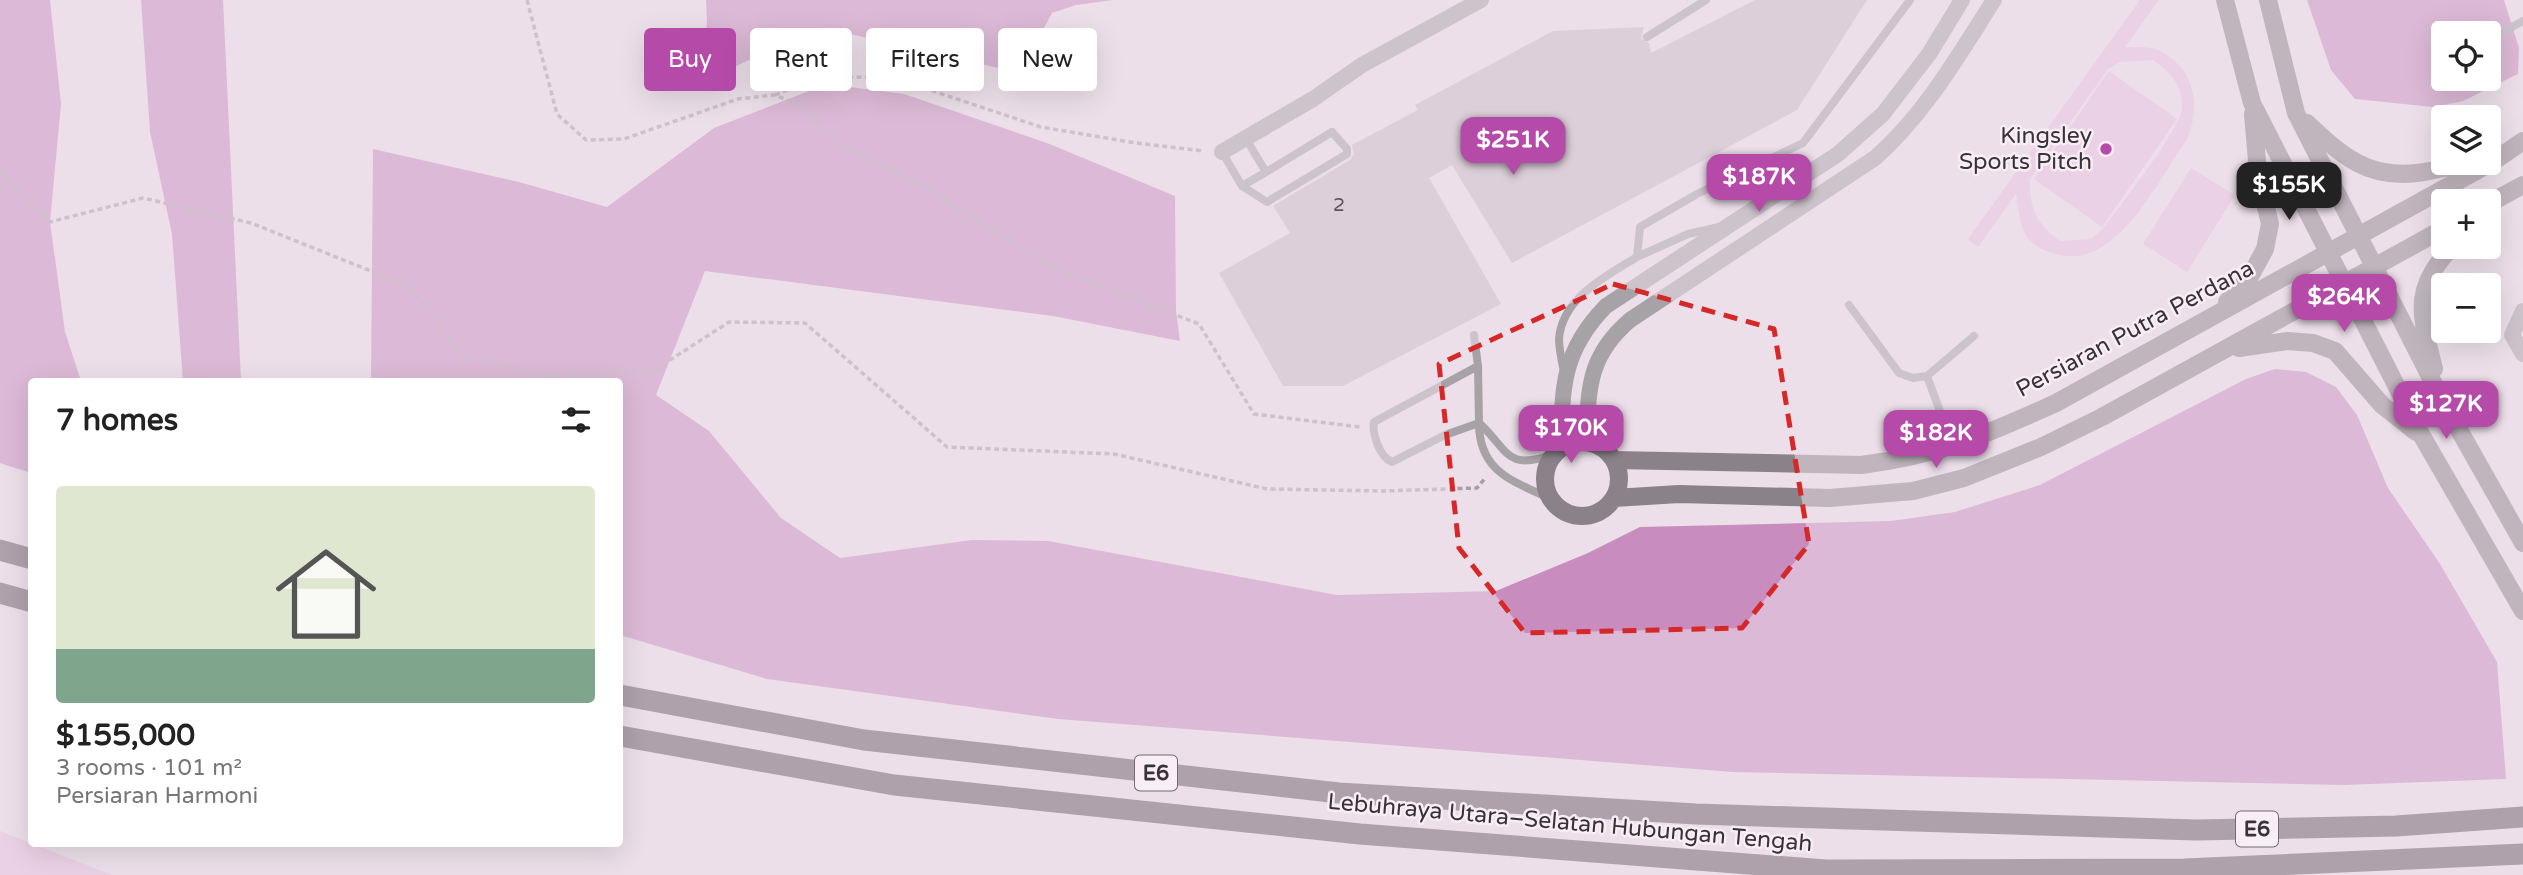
<!DOCTYPE html>
<meta charset="utf-8">
<style>
:root{--surface:#fff;--page:#f2f2f2;--text:#222;--muted:#767676;--line:#e0e0e0;--accent:#b64aa9}
body{margin:0;font-family:"Varela Round",sans-serif;background:var(--page);color:var(--text);height:100vh;display:flex;flex-direction:column;font-size:26px;white-space:nowrap}
*{box-sizing:border-box;margin:0}
p{font-size:23px;color:var(--muted)}
.icon{flex:none;width:38px;height:38px;fill:none;stroke:currentColor;stroke-width:2;stroke-linecap:round;stroke-linejoin:round}
.map{position:relative;flex:1;overflow:hidden}
.panel{position:absolute;left:28px;top:378px;width:595px;height:469px;display:flex;flex-direction:column;background:var(--surface);border-radius:7px;box-shadow:0 7px 28px #0002}
.panel>*{flex:none}
.banner{position:absolute;left:644px;top:28px;width:665px;height:63px;display:flex;gap:14px}
.controls{position:absolute;left:2431px;top:21px;display:grid;gap:14px}
.controls a{display:grid;place-items:center;width:70px;height:70px;border-radius:7px;background:var(--surface);box-shadow:0 7px 28px #0002;font-size:35px}
.price{position:absolute;translate:-50% -60px;padding:0 16px;border-radius:14px;background:var(--accent);color:#fff;font-size:23px;line-height:46px;filter:drop-shadow(0 2px 4px #0008)}
.price::after{content:'';position:absolute;left:50%;top:42px;width:21px;height:16px;margin-left:-10px;background:inherit;clip-path:polygon(0 0,100% 0,50% 100%)}
.price.selected{background:#222;color:#fff}
ul{padding:0;list-style:none}
li{display:grid;align-content:center;gap:14px;height:371px;padding:0 28px}
li+li{border-top:2px solid var(--line)}
li span{display:grid;place-items:center;height:217px;border-radius:7px;color:#555}
li>.icon{margin-inline-start:auto}
span .icon{width:126px;height:126px;fill:#fffc;stroke-width:1}
li b{font-size:30px}
h2{display:flex;justify-content:space-between;align-items:center;height:84px;padding:0 28px;font-size:30px}
.chip{padding:0 24px;border-radius:7px;background:var(--surface);box-shadow:0 7px 28px #0002;font-size:24px;line-height:63px}
.chip.selected{background:var(--accent);color:#fff}
.map>svg:first-child{display:block}
</style>
<div class="map">
<svg width="2523" height="875" viewBox="0 0 2523 875">
<rect width="100%" height="100%" fill="#ecdfe9"/>
<!-- green -->
<path fill="#e8c0e1" fill-rule="evenodd" d="M2140,0H2159L2125,47C2135,48 2149,46 2158,50C2194,67 2202,105 2187,139C2158,180 2116,272 2056,254C2020,244 2021,226 2016,194L1978,247L1968,239ZM2153,60C2170,71 2183,86 2182,108C2180,130 2119,207 2103,229L2091,239L2060,241C2036,224 2029,207 2030,179L2108,69L2120,62Z
M2109,71L2177,119L2102,227L2034,179Z
M2191,168L2235,195L2187,272L2143,244Z
M0,831L112,875H0Z"/>
<!-- forest -->
<path fill="#c88dbe" fill-rule="evenodd" d="M0,0H50L61,104L50,222L65,332L81,381L32,382L31,473L0,463Z
M141,0H223L241,381H183L172,234L150,132Z
M706,0H1113L1076,5L1052,13L1020,73L846,33L777,47L696,85L707,23Z
M2307,0H2504L2519,48L2518,74L2463,101L2433,107L2355,99L2331,70ZM2443,33H2488V79H2443Z
M827,84L904,94L1047,143L1175,196L1176,311L1180,341L1053,316L705,271L656,395L709,431L781,518L840,558L972,540L1048,541L1337,595L1496,591L1588,553L1640,527L1891,521L1955,512L2040,485L2246,379L2275,369L2306,372L2336,387L2357,415L2388,488L2440,564L2497,662L2506,779L2343,785L1733,772L1058,719L767,679L620,635V382L371,381L373,149L519,182L607,207L714,128Z"/>
<!-- building -->
<path fill="#c8bdc6" d="M1755,0H1867L1797,110L1512,263L1452,165L1429,178L1501,304L1343,386H1283L1219,273L1290,233L1273,206L1350,160L1354,154L1352,145L1418,110L1415,105L1553,31L1644,27L1641,38L1649,43L1651,53Z"/>
<g fill="none" stroke-linecap="round" stroke-linejoin="round">
<!-- path -->
<path stroke="#a89ea6" stroke-width="3.5" stroke-dasharray="5 3.5" stroke-linecap="butt" d="M527,0L557,114L586,140L624,139L738,99L775,95L799,105L838,144L940,196L1048,265L1199,324L1254,414L1360,427
M775,95L816,78L863,77L918,86L1041,127L1136,143L1204,151
M0,173L50,222L143,198L251,223L411,287L463,357L546,375L653,371L729,322L805,323L947,447L1114,454L1267,489L1383,491L1477,488L1486,477"/>
<!-- service -->
<path stroke="#a7a2a6" stroke-width="8" d="M1647,37L1706,0
M2488,40L2523,21
M1222,152L1242,186L1267,202L1347,154V149L1332,132L1266,172L1246,139
M1242,186L1266,172
M1637,257L1688,234L1719,227
M1849,305L1899,373L1913,378L1927,376L1952,444
M1474,335L1478,366L1479,423C1509,450 1505,472 1554,454
M1478,366L1374,422C1372,435 1380,457 1392,462L1445,435L1479,423C1479,472 1513,481 1551,499
M1564,372C1562,362 1559,349 1559,339C1562,298 1606,276 1637,257L1640,227L1697,194L1803,143L1910,0
M1927,376L1974,336"/>
<!-- minor -->
<path stroke="#a7a2a6" stroke-width="16" d="M1222,152L1313,99L1362,65L1481,0
M2523,311L2512,335L2523,354
M1586,441C1589,389 1587,357 1630,320L1875,158C1925,114 1958,56 1994,0
M1562,447C1561,387 1563,350 1606,306L1838,154L1883,114L1929,54L1962,0"/>
<!-- secondary -->
<path stroke="#8a8288" stroke-width="18" d="M2225,0L2252,103L2422,436L2523,611
M2268,0L2296,113L2441,398L2523,543
M2307,123C2341,155 2367,179 2417,173C2436,171 2453,164 2472,163
M2488,204L2523,185
M2227,302L2251,275L2265,249L2270,224L2258,173L2253,114
M2239,348L2288,341L2313,343L2335,351L2382,405L2416,432
M2434,369C2421,316 2411,289 2452,247
M1545 479a37 37 0 1 1 74 0a37 37 0 1 1-74 0Z
M1615,460L1861,465C1937,456 1988,434 2056,403L2494,161L2523,141
M1614,498L1679,494L1830,498L1913,491L1964,478L2041,447L2102,417L2443,229"/>
<!-- motorway -->
<path stroke="#635861" stroke-width="21" d="M0,550L32,559
M0,593L32,602
M620,695L864,740L1339,793L1696,814L2195,830L2396,826L2523,817
M620,736L894,785L1360,834L1826,870L2184,869L2523,854"/>
</g>
<!-- marked area -->
<path d="M0 0H2523V875H0ZM1613,284L1774,329L1809,544L1742,628L1525,633L1459,548L1439,364Z" fill="#ecdfe9" fill-opacity=".55" fill-rule="evenodd"/>
<path fill="none" stroke="#d62828" stroke-width="5" stroke-dasharray="14 9" stroke-linejoin="round" d="M1613,284L1774,329L1809,544L1742,628L1525,633L1459,548L1439,364Z"/>
<!-- markers -->
<circle fill="#b64aa9" stroke="#f9edf6" stroke-width="2.5" cx="2106" cy="149" r="7"/>
<g text-anchor="middle" dominant-baseline="central" stroke-width="5" stroke-linejoin="round" paint-order="stroke">
<!-- number labels -->
<g font-size="19" fill="#5b565a">
<text x="1339" y="205">2</text>
</g>
<!-- shield labels -->
<g fill="#f9edf6" stroke="#716b70" stroke-width="2">
<rect x="1135" y="755.5" width="42" height="35" rx="5"/>
<rect x="2236" y="811.5" width="42" height="35" rx="5"/>
</g>
<g font-size="21" font-weight="bold" fill="#373336">
<text x="1156" y="773">E6</text>
<text x="2257" y="829">E6</text>
</g>
<!-- poi labels -->
<g font-size="23" fill="#373336" stroke="#f9edf6" text-anchor="end">
<text x="2092" y="136">Kingsley<tspan x="2092" dy="26">Sports Pitch</tspan></text>
</g>
<!-- street labels -->
<g font-size="23" fill="#373336" stroke="#f9edf6">
<text transform="translate(2135 329) rotate(-28)">Persiaran Putra Perdana</text>
<text transform="translate(1570 823) rotate(5)">Lebuhraya Utara–Selatan Hubungan Tengah</text>
</g>
</g>
</svg>
<div class="controls">
<a><svg class="icon" aria-label="locate" viewBox="0 0 24 24"><circle cx="12" cy="12" r="6"/><path d="M12 2v4M12 18v4M2 12h4M18 12h4"/></svg></a>
<a><svg class="icon" aria-label="layers" viewBox="0 0 24 24"><path d="M12 4l9 5-9 5-9-5zM3 14l9 5 9-5"/></svg></a>
<a>+</a>
<a>−</a>
</div>
<b class="price" style="left:1513px;top:177px">$251K</b>
<b class="price" style="left:1759px;top:214px">$187K</b>
<b class="price selected" style="left:2289px;top:222px">$155K</b>
<b class="price" style="left:2344px;top:334px">$264K</b>
<b class="price" style="left:2446px;top:441px">$127K</b>
<b class="price" style="left:1571px;top:465px">$170K</b>
<b class="price" style="left:1936px;top:470px">$182K</b>
<div class="banner">
<a class="chip selected">Buy</a>
<a class="chip">Rent</a>
<a class="chip">Filters</a>
<a class="chip">New</a>
</div>
<section class="panel">
<h2>7 homes<svg class="icon" aria-label="filters" viewBox="0 0 24 24"><path d="M4 7h16M4 17h16"/><circle cx="9" cy="7" r="2"/><circle cx="15" cy="17" r="2"/></svg></h2>
<ul>
<li><span style="background:linear-gradient(#dfe7d0 75%,#7fa58c 0)"><svg class="icon" aria-label="home" viewBox="0 0 24 24"><path d="M3 11l9-7 9 7M6 9v11h12V9"/></svg></span><div><b>$155,000</b><p>3 rooms · 101 m²</p><p>Persiaran Harmoni</p></div></li>
</ul>
</section>
</div>
